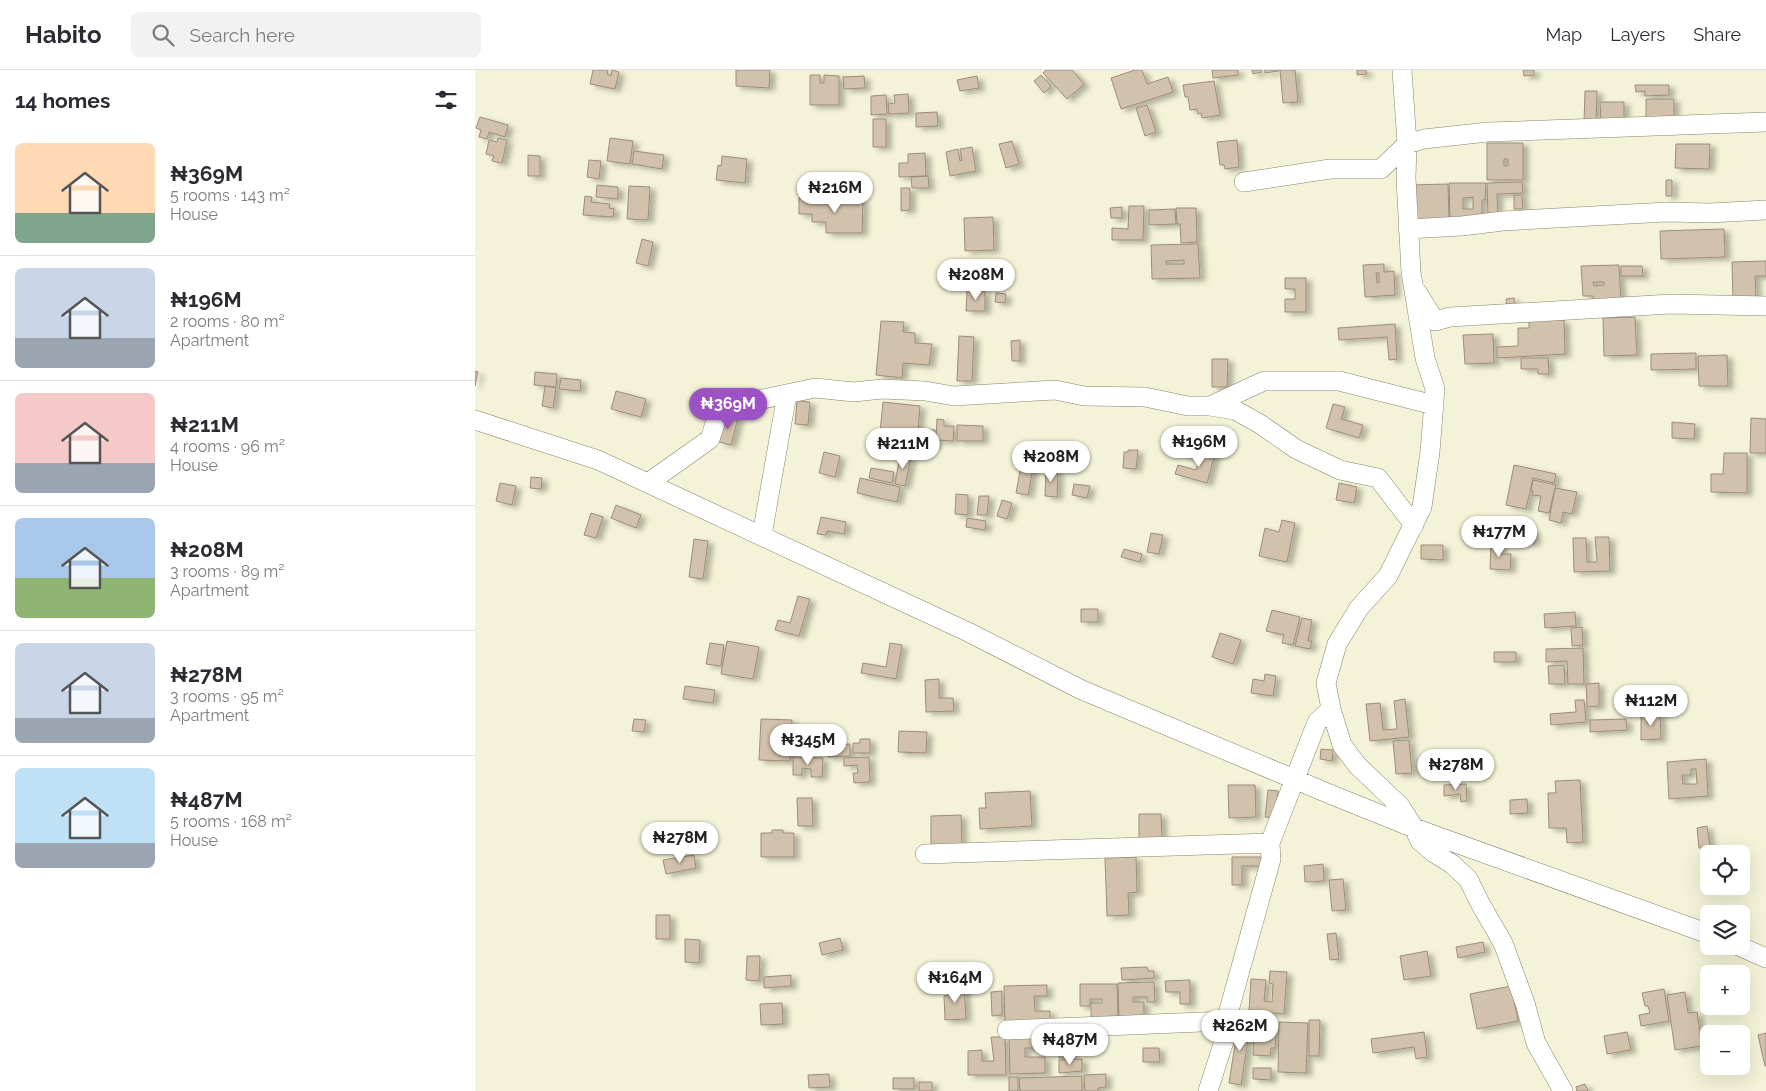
<!DOCTYPE html>
<meta charset="utf-8">
<style>
:root{--surface:#fff;--page:#f2f2f3;--text:#2b2b33;--muted:#7c7c81;--line:#e1e1e2;--accent:#9c52c4}
body{margin:0;font-family:Raleway,sans-serif;background:var(--page);color:var(--text);height:100vh;display:flex;flex-direction:column;font-size:19px;white-space:nowrap}
*{box-sizing:border-box;margin:0}
p{font-size:16px;color:var(--muted)}
.icon{flex:none;width:28px;height:28px;fill:none;stroke:currentColor;stroke-width:2;stroke-linecap:round;stroke-linejoin:round}
.map{position:relative;flex:1;overflow:hidden}
.drawer{display:flex;flex-direction:column;background:var(--surface);width:475px}
.drawer>*{flex:none}
.controls{position:absolute;left:1225px;top:775px;display:grid;gap:10px}
.controls a{display:grid;place-items:center;width:50px;height:50px;border-radius:8px;background:var(--surface);box-shadow:0 5px 20px #0002;font-size:25px}
.price{position:absolute;translate:-50% -42px;padding:0 11px;border-radius:18px;background:#fff;color:#222;font-size:16px;line-height:32px;filter:drop-shadow(0 1px 2px #0008)}
.price::after{content:'';position:absolute;left:50%;top:30px;width:15px;height:11px;margin-left:-8px;background:inherit;clip-path:polygon(0 0,100% 0,50% 100%)}
.price.selected{background:var(--accent);color:#fff}
ul{padding:0;list-style:none}
li{display:flex;align-items:center;gap:15px;height:125px;padding:0 15px}
li+li{border-top:1px solid var(--line)}
li span{display:grid;place-items:center;flex:none;width:140px;height:100px;border-radius:8px;color:#555}
li>.icon{margin-inline-start:auto}
span .icon{width:60px;height:60px;fill:#fffc;stroke-width:1}
li b{font-size:21px}
h2{display:flex;justify-content:space-between;align-items:center;height:60px;padding:0 15px;font-size:21px}
header{display:flex;align-items:center;gap:30px;box-sizing:border-box;height:70px;padding:0 25px;background:var(--surface);border-bottom:1px solid var(--line)}
header strong{font-size:24px}
nav{display:flex;gap:28px;margin-inline-start:auto;font-size:18px}
.search{width:350px;height:45px;background:var(--page);display:flex;align-items:center;gap:12px;box-sizing:border-box;padding:0 18px;border-radius:8px;color:var(--muted);font-size:19px}
main{display:flex;flex:1;min-height:0}
.map>svg:first-child{display:block}
</style>
<header>
<strong>Habito</strong>
<div class="search"><svg class="icon" aria-label="search" viewBox="0 0 24 24"><circle cx="10" cy="10" r="6"/><path d="M15 15l6 6"/></svg>Search here</div>
<nav><a>Map</a><a>Layers</a><a>Share</a></nav>
</header>
<main>
<section class="drawer">
<h2>14 homes<svg class="icon" aria-label="filters" viewBox="0 0 24 24"><path d="M4 7h16M4 17h16"/><circle cx="9" cy="7" r="2"/><circle cx="15" cy="17" r="2"/></svg></h2>
<ul>
<li><span style="background:linear-gradient(#ffd9b3 70%,#7fa58c 0)"><svg class="icon" aria-label="home" viewBox="0 0 24 24"><path d="M3 11l9-7 9 7M6 9v11h12V9"/></svg></span><div><b>₦369M</b><p>5 rooms · 143 m²</p><p>House</p></div></li>
<li><span style="background:linear-gradient(#c9d6e8 70%,#9aa5b1 0)"><svg class="icon" aria-label="home" viewBox="0 0 24 24"><path d="M3 11l9-7 9 7M6 9v11h12V9"/></svg></span><div><b>₦196M</b><p>2 rooms · 80 m²</p><p>Apartment</p></div></li>
<li><span style="background:linear-gradient(#f6c9c9 70%,#9aa5b1 0)"><svg class="icon" aria-label="home" viewBox="0 0 24 24"><path d="M3 11l9-7 9 7M6 9v11h12V9"/></svg></span><div><b>₦211M</b><p>4 rooms · 96 m²</p><p>House</p></div></li>
<li><span style="background:linear-gradient(#a9c7e8 60%,#8fb573 0)"><svg class="icon" aria-label="home" viewBox="0 0 24 24"><path d="M3 11l9-7 9 7M6 9v11h12V9"/></svg></span><div><b>₦208M</b><p>3 rooms · 89 m²</p><p>Apartment</p></div></li>
<li><span style="background:linear-gradient(#c9d6e8 75%,#9aa5b1 0)"><svg class="icon" aria-label="home" viewBox="0 0 24 24"><path d="M3 11l9-7 9 7M6 9v11h12V9"/></svg></span><div><b>₦278M</b><p>3 rooms · 95 m²</p><p>Apartment</p></div></li>
<li><span style="background:linear-gradient(#bfe0f5 75%,#9aa5b1 0)"><svg class="icon" aria-label="home" viewBox="0 0 24 24"><path d="M3 11l9-7 9 7M6 9v11h12V9"/></svg></span><div><b>₦487M</b><p>5 rooms · 168 m²</p><p>House</p></div></li>
</ul>
</section>
<div class="map">
<svg width="1291" height="1021" viewBox="0 0 1291 1021">
<defs>
<filter id="shadow"><feDropShadow dx="5.5" dy="3" stdDeviation="2.5" flood-color="#0004"/></filter>
</defs>
<rect width="100%" height="100%" fill="#f4f3d8"/>
<!-- building -->
<path fill="#d2c1ab" stroke="#9d8d78" fill-rule="evenodd" filter="url(#shadow)" d="M118,0H133L132,4L136,6L137,0L144,2L140,19L115,14Z
M261,0H295L294,18L261,16Z
M571,0H597L609,14L592,29L568,3Z
M660,0H667L672,14L693,7L698,22L646,39L636,8Z
M737,0H763V5L738,8Z
M777,0H786L787,2L778,4Z
M790,0H804V1L790,3Z
M805,0H820L823,32L808,33Z
M882,0H891L892,4L882,5Z
M1048,0H1059V5L1049,6Z
M335,5H345V13H349V5L364,6V35H335Z
M566,5L576,16L569,23L559,11Z
M389,6L390,18L369,19L368,7Z
M502,6L504,18L485,21L482,10Z
M739,11L745,45L727,48L726,43L723,44L722,39L715,40L713,27H710L708,15Z
M1160,15H1194V25L1170,26V21L1161,22Z
M1110,21H1122L1121,53L1109,52Z
M433,24L434,43L414,44L413,34L420,33L419,25Z
M411,25L412,44L396,45V26Z
M1171,29H1199V53H1171Z
M1125,32H1149V54H1126Z
M672,35L681,62L670,66L661,38Z
M462,42L463,56L441,57V43Z
M5,47L33,55L30,67L14,62L12,69L4,67L6,60L1,58Z
M398,49H411V77H398Z
M23,68L32,70L27,93L17,91L19,86L11,84L14,70L22,72Z
M135,68L158,71L155,94L132,91Z
M762,70L764,97L750,99L749,95H745L742,72Z
M537,71L544,94L531,98L524,74Z
M1012,73H1048V110H1012ZM1029,89H1033V96H1029Z
M1201,74H1235L1234,99L1200,98Z
M497,77L501,101L475,106L471,82L483,79L485,91L487,90L485,79Z
M159,81L189,85L187,99L157,94Z
M450,83L451,106L424,107V93H433V84Z
M53,85L65,86V106H53Z
M247,86L272,89L270,113L241,110L243,95L246,96Z
M114,90L126,91L124,109L112,107Z
M453,106L454,118H437L436,107Z
M1191,110H1197V126H1191Z
M1047,112L1048,123L1022,124L1023,147H1013L1012,113Z
M974,113H1011L1010,130H1007V148H975ZM998,127V139H988V128Z
M973,114L974,149L936,150L935,115Z
M122,115L143,117V129L121,127Z
M154,116L175,117L173,150L152,149Z
M426,118H435V140L426,141Z
M1039,125H1047L1048,139H1039Z
M110,126L117,127L116,132L135,134L134,138L139,139L138,147L108,145Z
M324,128L388,130L387,163H351V152H337V144H324Z
M654,136H669L668,170H637V158L653,159Z
M647,137V148H636L635,138Z
M701,138H721L722,172L706,173L705,154H702Z
M700,139L701,154L674,155V140Z
M518,147L519,180L490,181L489,148Z
M1249,159L1250,187L1186,189L1185,161Z
M167,169L178,172L173,196L161,193Z
M723,174L725,208L677,209L676,175ZM709,190V194H691V191Z
M1291,191V206H1280L1281,229L1258,230L1257,192Z
M909,194V202L919,201L920,225L890,227L888,195ZM901,203H904V213H902Z
M1144,195L1146,234L1119,235L1118,226H1108L1106,196ZM1118,212H1129V215L1119,216Z
M1146,196H1167L1168,206H1146Z
M810,208H831V242H810V229H820V219H810Z
M492,221H510V241H491Z
M521,223L531,224L530,233L520,232Z
M1039,228L1040,240H1032L1031,229Z
M1160,247L1162,285L1129,286L1128,248Z
M1089,250L1090,284L1022,288V277L1043,276V258H1054V251Z
M406,251L429,252L428,262L440,263V273L457,274L454,295L428,293L427,308L401,305Z
M920,254L922,289L914,290L912,267L864,270L863,258Z
M1018,264L1019,293L990,294L988,265Z
M484,266L499,267L497,311H482Z
M545,270V291H537L536,271Z
M1221,283V299L1176,300V284Z
M1252,285L1253,316H1224L1223,286Z
M1046,288H1073L1074,304H1063V299H1046Z
M737,289H753L752,317H737Z
M0,301L3,302L0,316Z
M60,302L82,304L81,317L59,315Z
M86,308L106,310L105,321L84,319Z
M70,316L81,318L78,338L67,336Z
M141,321L171,329L166,347L136,339Z
M322,331L335,332L333,355L320,354Z
M408,332L445,336L442,375L404,372Z
M858,334L870,337L866,349L888,355L884,368L851,358Z
M251,345L263,348L256,375L244,372Z
M1276,348L1291,349V383H1275Z
M462,349L469,350V356H479L478,371L461,370Z
M1197,352L1220,354L1219,369L1197,368Z
M482,355L508,356V371H482Z
M443,359L460,360V375L442,374Z
M709,359L745,369L742,381L705,371Z
M709,375L721,378L718,387L706,384Z
M653,380H663L661,399L648,398L649,382H653Z
M727,381L740,384L732,413L700,404L703,395L721,400Z
M349,382L365,386L360,407L344,403Z
M1249,383H1272V423L1236,422V404H1248Z
M425,385L436,387L430,416L420,414Z
M548,385L560,387L553,425L541,423Z
M1039,395L1081,404L1079,413L1058,408L1051,439L1031,435Z
M396,398L419,402L417,413L394,408Z
M571,399L583,400L582,427L570,426Z
M56,407L67,408L66,419L55,418Z
M385,408L425,417L422,432L382,423Z
M1058,410L1081,415L1074,443L1063,441L1066,426L1057,425L1058,421L1056,420Z
M25,413L41,416L37,435L21,431Z
M864,413L882,417L879,433L861,430Z
M599,414L615,416L612,428L597,425Z
M1080,418L1102,422L1097,444L1088,442L1086,453L1074,450Z
M481,424L493,425V445L480,444Z
M504,426H514L512,445H502Z
M527,430L537,433L532,449L522,446Z
M141,435L166,445L161,458L136,448Z
M116,443L128,447L121,468L109,465Z
M346,447L371,452L369,464L352,461L351,465L342,464Z
M492,448L511,451L510,460L491,457Z
M807,450L820,453L812,492L784,486L790,458L804,462Z
M1019,459L1060,461V473L1018,472Z
M676,463L688,465L684,484L672,482Z
M1120,467H1134L1135,501L1099,502L1098,468H1111L1112,492H1122Z
M219,469L233,471L228,509L214,507Z
M1016,473L1026,474V484H1036L1035,500L1015,499Z
M946,475H968V490L946,489Z
M649,479L667,484L665,492L646,487Z
M323,526L335,529L324,566L300,560L303,550L315,553Z
M606,539H623V552H606Z
M797,540L825,547L818,575L807,573L809,565L791,561Z
M1100,542L1101,556L1070,558L1069,544Z
M827,548L837,550L833,571H837L835,579L820,576Z
M1107,557L1108,575L1097,576L1096,558Z
M745,563L766,570L758,594L737,587Z
M252,571L284,577L278,609L246,604Z
M235,573L249,575L246,596L231,594Z
M415,573L427,575L421,609L386,603L388,593L411,597Z
M1108,578L1109,614H1093L1092,591L1071,592V579Z
M1019,582H1041V592H1019Z
M1089,595L1090,614H1074L1073,596Z
M790,604L801,606L798,626L776,623L778,609L789,611Z
M464,609V628H478L479,641L451,642L450,610Z
M1124,613V636L1112,637L1111,614Z
M210,616L240,620L238,633L208,629Z
M930,629L934,667L895,671L891,634L905,633L908,660L922,659L919,631Z
M1100,630H1109L1111,652L1076,655L1075,644L1101,642Z
M1185,644L1186,669L1166,670V645Z
M159,649L171,650L169,662L157,661Z
M286,649L317,650L315,691L284,690Z
M1151,649L1152,660L1115,662V650Z
M424,661L452,662L451,683L423,682Z
M385,669H395V683H378V673H385Z
M934,670L937,703L921,704L918,671Z
M375,674V686L353,687V675Z
M846,679L858,680L857,691L845,689Z
M318,687L348,688L347,707H336V699L327,698V705H318Z
M394,687L395,712L379,713L378,703H383L382,695L369,696V688Z
M1231,689L1233,726L1194,729L1192,692ZM1216,699H1221L1222,714H1208L1207,705H1216Z
M1105,710L1108,772L1092,773L1091,758H1074L1073,723H1081L1080,711Z
M991,714L992,731L986,732L985,724L969,726V715Z
M753,715H780L781,747L754,748Z
M793,720L803,721L800,748L790,747Z
M555,721L557,756L505,759L504,738H511L510,723Z
M322,728H337L338,756H323Z
M1052,729L1053,743L1035,744V730Z
M664,744H686L687,770H664Z
M486,745L487,777L456,778V746Z
M1232,756L1235,777L1224,778L1222,758Z
M297,760H308V763H319V787H286V763H297Z
M219,785L221,798L191,804L188,790Z
M661,787L662,822L653,823L654,845L632,846L630,788Z
M757,787H787V796H767V815H757Z
M848,794L849,811L830,812L829,796Z
M868,809L871,840L857,841L854,810Z
M181,845H195V869H181Z
M861,863L864,889L855,890L852,864Z
M365,868L368,880L347,885L344,873Z
M210,869L225,870L224,893L210,892Z
M1008,872L1010,882L983,888L981,877Z
M952,881L956,906L929,910L925,886Z
M272,886H285L284,911L271,910Z
M672,897L673,901H679V908L647,910L646,898Z
M795,901L812,902L809,944L774,941L776,909L791,910L789,931L797,932L798,914L794,913Z
M316,905V916L289,918V907Z
M715,910V934H705V922H691L690,911Z
M679,912L680,932H672V927H658V932H669V947L644,948L643,913Z
M605,914H642L643,949L616,950V933H627V929H615V936H605Z
M572,915V926H559L560,941H575V954L530,955L529,916Z
M489,916L491,949L470,950L469,926L480,925V922L469,923V917Z
M1036,916L1043,951L1002,959L995,924Z
M1189,919L1194,951L1166,956L1164,945L1175,943L1173,936H1170L1167,923Z
M527,921V945L517,946L516,922Z
M1210,922L1213,943L1222,942L1227,976L1200,980L1192,925Z
M307,933L308,954L286,955L285,934Z
M764,948L776,950L766,1015L754,1013Z
M834,950H845L844,986H834Z
M804,952L833,953L831,1003L803,1002Z
M786,953L802,954L800,978H796L795,986L778,985L779,962L786,963Z
M949,962L952,987L941,989L939,977L898,983L896,969Z
M1152,962L1156,980L1132,984L1129,966Z
M1291,963V996H1290L1283,965Z
M569,966L570,978H550V987H570V1003L535,1004L534,967Z
M516,967H530L531,1005H493V981L507,980V991H519Z
M668,978H684L685,992H668Z
M584,979H596V988H584Z
M607,989V1001L584,1003V990Z
M778,998H796V1010L778,1009Z
M354,1004L355,1017L334,1018L333,1005Z
M631,1004V1017L623,1018V1021H610L609,1005Z
M607,1006V1021H545L544,1008Z
M534,1007H543V1021H534Z
M418,1008H439V1019H418Z
M444,1012H457V1021H444Z
M1110,1014L1113,1021H1102L1101,1017Z"/>
<g fill="none" stroke-linecap="round" stroke-linejoin="round">
<!-- minor casing -->
<g stroke="#86856c" stroke-width="20">
<path id="minor" d="M927,0L932,74L931,108L936,202L950,288L960,319L955,382L947,437L913,506L884,538L862,574L851,613L856,639L867,675L882,695L925,736L939,758L1234,864
M769,112L855,99H906L932,74L949,69L1013,62L1291,52
M933,159L987,156L1028,151L1192,142L1235,143L1291,140
M942,222L960,251L975,247L1196,234L1291,236
M735,336L789,311H864L959,335
M0,350L123,390L493,562L607,620L857,725L939,758L945,771L959,783L977,794L993,809L1006,835L1028,873L1050,933L1061,973L1088,1021
M173,413L235,369L245,338L340,318L379,322L407,319L450,321L479,326L580,320L609,326L670,327L713,336H735L760,340L785,354L821,379L865,400L903,408L939,455
M287,465L312,324
M450,784L795,773
M1264,876L1291,888
M532,960L751,951
M733,1021L751,965V951L796,789L795,773L842,652L856,639"/>
</g>
<!-- minor -->
<use href="#minor" stroke="#fff" stroke-width="19"/>
</g>
</svg>
<div class="controls">
<a><svg class="icon" aria-label="locate" viewBox="0 0 24 24"><circle cx="12" cy="12" r="6"/><path d="M12 2v4M12 18v4M2 12h4M18 12h4"/></svg></a>
<a><svg class="icon" aria-label="layers" viewBox="0 0 24 24"><path d="M12 4l9 5-9 5-9-5zM3 14l9 5 9-5"/></svg></a>
<a>+</a>
<a>−</a>
</div>
<b class="price" style="left:360px;top:144px">₦216M</b>
<b class="price" style="left:501px;top:231px">₦208M</b>
<b class="price selected" style="left:253px;top:360px">₦369M</b>
<b class="price" style="left:724px;top:398px">₦196M</b>
<b class="price" style="left:428px;top:400px">₦211M</b>
<b class="price" style="left:576px;top:413px">₦208M</b>
<b class="price" style="left:1024px;top:488px">₦177M</b>
<b class="price" style="left:1176px;top:657px">₦112M</b>
<b class="price" style="left:333px;top:696px">₦345M</b>
<b class="price" style="left:981px;top:721px">₦278M</b>
<b class="price" style="left:205px;top:794px">₦278M</b>
<b class="price" style="left:480px;top:934px">₦164M</b>
<b class="price" style="left:765px;top:982px">₦262M</b>
<b class="price" style="left:595px;top:996px">₦487M</b>
</div>
</main>
